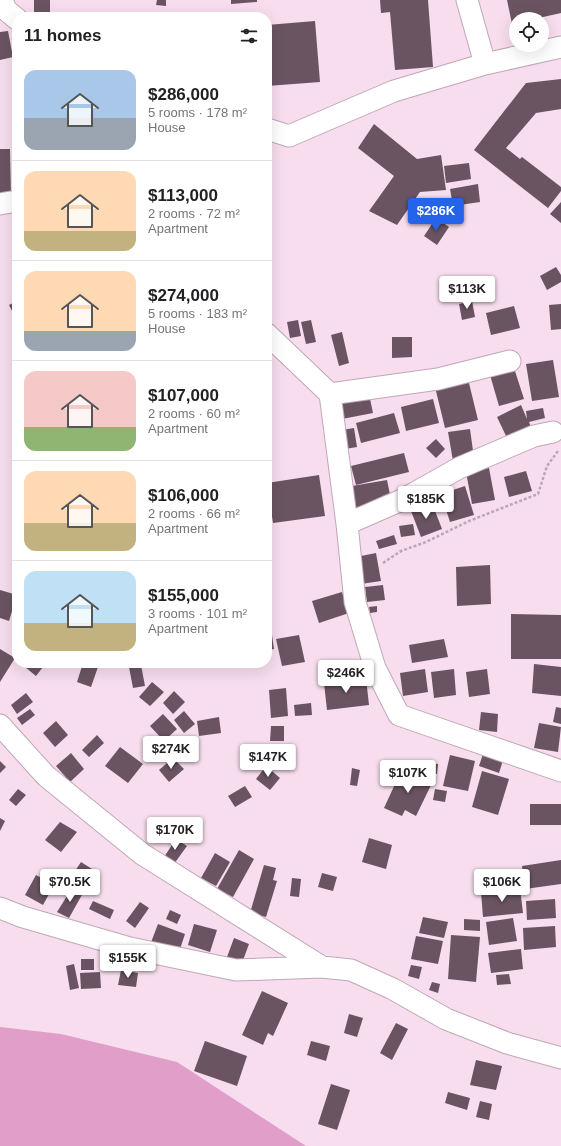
<!DOCTYPE html>
<meta charset="utf-8">
<style>
:root{--surface:#fff;--page:#f6f6f6;--text:#202124;--muted:#757577;--line:#e0e0e0;--accent:#2563eb}
body{margin:0;font-family:Arial,sans-serif;background:var(--page);color:var(--text);height:100vh;display:flex;flex-direction:column;font-size:15px;white-space:nowrap}
*{box-sizing:border-box;margin:0}
p{font-size:13px;color:var(--muted)}
.icon{flex:none;width:22px;height:22px;fill:none;stroke:currentColor;stroke-width:2;stroke-linecap:round;stroke-linejoin:round}
.map{position:relative;flex:1;overflow:hidden}
.details{position:absolute;left:12px;top:12px;width:260px;height:656px;display:flex;flex-direction:column;background:var(--surface);border-radius:16px;box-shadow:0 4px 16px #0002}
.details>*{flex:none}
.fabs{position:absolute;left:509px;top:12px;display:grid;gap:8px}
.fabs a{display:grid;place-items:center;width:40px;height:40px;border-radius:50%;background:var(--surface);box-shadow:0 4px 16px #0002;font-size:20px}
.price{position:absolute;translate:-50% -34px;padding:0 9px;border-radius:4px;background:#fff;color:#222;font-size:13px;line-height:26px;filter:drop-shadow(0 1px 2px #0008)}
.price::after{content:'';position:absolute;left:50%;top:24px;width:12px;height:9px;margin-left:-6px;background:inherit;clip-path:polygon(0 0,100% 0,50% 100%)}
.price.on{background:var(--accent);color:#fff}
ul{padding:0;list-style:none}
li{display:flex;align-items:center;gap:12px;height:100px;padding:0 12px}
li+li{border-top:1px solid var(--line)}
li span{display:grid;place-items:center;flex:none;width:112px;height:80px;border-radius:12px;color:#555}
li>.icon{margin-inline-start:auto}
span .icon{width:48px;height:48px;fill:#fffc;stroke-width:1}
li b{font-size:17px}
h2{display:flex;justify-content:space-between;align-items:center;height:48px;padding:0 12px;font-size:17px}
.map>svg:first-child{display:block}
</style>
<div class="map">
<svg width="561" height="1146" viewBox="0 0 561 1146">
<rect width="100%" height="100%" fill="#f7dded"/>
<!-- water -->
<path fill="#e09ec9" d="M0,1027L61,1034L177,1062L306,1146H0Z"/>
<!-- building -->
<path fill="#6a5462" d="M34,0H50V17H34Z
M157,0H166V6L156,5Z
M231,0H257V2L231,4Z
M380,0H428L433,67L395,70L390,12L381,13Z
M507,0H561V13L534,19H516V23L512,24Z
M315,21L320,82L267,86V25Z
M8,31L13,57L0,60V32Z
M561,79V109L536,113L506,148L520,159L522,157L561,187V191L548,208L474,150L526,83Z
M374,124L417,159L441,155L446,190L420,192L397,225L369,211L394,176L358,148Z
M0,149H10L11,196L0,197Z
M469,163L471,179L446,183L444,166Z
M478,184L480,202L453,206L450,189Z
M561,202V223L550,214Z
M436,218L449,227L437,245L424,236Z
M556,267L561,275V282L547,290L540,276Z
M17,301V321L9,305Z
M472,301L475,317L462,320L459,304Z
M561,304V329L551,330L549,305Z
M514,306L520,328L491,335L486,313Z
M298,320L301,336L290,338L287,322Z
M311,320L316,342L306,344L301,322Z
M342,332L349,363L339,366L331,335Z
M392,337H412V357L392,358Z
M553,360L559,397L532,401L526,364Z
M514,368L524,399L499,406L490,375Z
M468,379L478,420L445,428L435,387Z
M369,394L373,413L342,419L338,400Z
M433,399L439,423L406,431L401,407Z
M521,405L527,419L526,411L543,408L545,418L529,422L531,427L507,438L497,417Z
M394,413L400,433L361,443L356,423Z
M354,428L357,447L345,449L342,430Z
M470,429L474,458L453,461L448,432Z
M436,439L445,449L436,458L426,448Z
M404,453L409,472L356,485L351,466Z
M489,468L495,500L472,504L466,472Z
M526,471L532,491L509,497L504,477Z
M319,475L325,516L273,523L267,483Z
M387,480L392,504L357,511L352,486Z
M465,486L474,515L450,522L441,494Z
M432,503L442,529L421,537L411,511Z
M413,524L415,535L401,537L399,526Z
M394,535L397,544L379,549L376,541Z
M376,553L381,581L361,584L356,557Z
M490,565L491,604L457,606L456,567Z
M383,585L385,600L367,602L365,587Z
M0,590L17,595L9,621L0,618Z
M342,592L349,613L319,623L312,601Z
M377,606V612L370,613L369,607Z
M511,614L561,615V659H511Z
M267,635H272L274,649L267,650Z
M299,635L305,662L282,666L276,639Z
M444,639L448,657L412,663L409,645Z
M0,649L15,658L0,682Z
M20,663H37L43,667L36,676Z
M83,663L98,667L91,687L77,682Z
M534,664L561,667V696L532,693Z
M141,665L145,686L133,688L129,667Z
M425,669L428,692L403,696L400,673Z
M454,669L456,695L434,698L431,672Z
M487,669L490,694L469,697L466,672Z
M366,678L369,705L327,710L324,683Z
M152,682L164,692L150,706L139,697Z
M286,688L288,716L271,718L269,690Z
M174,691L185,702L173,714L163,703Z
M26,693L33,702L17,714L11,705Z
M311,703L312,715L295,716L294,705Z
M556,707L561,708V724L553,722Z
M30,709L35,715L22,725L17,718Z
M184,711L195,724L184,733L174,720Z
M481,712L498,714L497,732L479,730Z
M163,714L177,729L164,741L150,726Z
M219,717L221,733L199,736L197,721Z
M56,721L68,735L55,747L43,733Z
M539,723L561,727L558,752L534,748Z
M271,726H284V741H270Z
M97,735L104,743L89,757L82,750Z
M120,747L143,764L128,783L105,766Z
M484,751L504,757L499,773L479,766Z
M71,753L84,769L70,782L56,766Z
M450,755L475,761L468,791L443,786Z
M173,758L184,769L169,782L159,770Z
M0,761L6,767L0,773Z
M420,763L438,764L437,774L419,773Z
M266,766L280,778L270,790L256,779Z
M352,768L360,770L357,786L350,785Z
M402,769L432,783L416,816L405,810L402,816L384,808Z
M482,771L509,779L498,815L472,807Z
M245,786L252,797L235,807L228,796Z
M18,789L26,795L16,806L9,800Z
M435,789L447,791L445,802L433,800Z
M530,804H561V825H530Z
M0,818L5,821L0,831Z
M60,822L77,832L61,852L45,840Z
M369,838L392,845L386,869L362,862Z
M176,839L187,846L174,864L164,857Z
M239,850L254,859L233,897L217,889Z
M215,853L230,862L216,886L201,878Z
M561,860V884L525,889L522,866Z
M81,862L92,869L84,881L73,874Z
M264,865L276,868L273,880L277,881L266,917L250,913Z
M506,871L509,885L498,887L496,873Z
M322,873L337,877L333,891L318,887Z
M36,875L54,885L43,905L25,895Z
M292,878L301,879L299,897L290,896Z
M72,888L83,893L69,918L57,912Z
M520,888L523,913L483,917L481,892Z
M555,899L556,918L527,920L526,901Z
M93,901L114,910L110,919L89,909Z
M140,902L149,908L135,928L126,921Z
M170,910L181,915L177,924L166,919Z
M423,917L448,922L444,938L419,933Z
M513,918L517,941L489,945L486,922Z
M464,919L480,920V931L464,930Z
M158,924L185,934L178,955L150,945Z
M194,924L217,930L210,952L188,945Z
M555,926L556,947L524,950L523,928Z
M451,935L480,937L476,982L448,979Z
M416,936L443,941L438,964L411,959Z
M234,938L249,944L242,963L227,957Z
M521,949L523,969L491,973L488,953Z
M81,959H94V970H81Z
M74,964L79,988L70,990L66,966Z
M411,965L422,967L419,979L408,976Z
M121,970L138,973L136,987L118,985Z
M100,972L101,988L81,989L80,973Z
M509,974L511,984L497,985L496,975Z
M432,982L440,984L438,993L429,990Z
M262,991L288,1003L273,1036L268,1033L263,1045L242,1035Z
M349,1014L363,1018L357,1037L344,1033Z
M396,1023L408,1029L392,1060L380,1053Z
M205,1041L247,1056L237,1086L194,1071Z
M311,1041L330,1046L326,1061L307,1055Z
M476,1060L502,1066L496,1090L470,1085Z
M331,1084L350,1090L337,1130L318,1124Z
M448,1092L470,1098L467,1110L445,1103Z
M480,1101L492,1104L489,1120L476,1117Z"/>
<g fill="none" stroke-linecap="round" stroke-linejoin="round">
<!-- street casing -->
<g stroke="#c0a7b7" stroke-width="23">
<path id="street" d="M2,0L6,10L17,19
M467,0L485,64
M267,129L289,136L394,91L485,64L561,47
M0,204L17,201
M267,334L330,394L347,524L355,602L375,668L399,715L561,771
M330,394L438,379L510,361
M347,524L404,499L459,468L534,436L553,432
M0,725L46,776L142,854L322,967L351,970L393,989L446,1019L507,1043L561,1058
M0,908L23,917L130,948L236,970L322,967"/>
</g>
<!-- path -->
<path stroke="#bda7b4" stroke-width="2.5" stroke-dasharray="3 2" stroke-linecap="butt" d="M383,563L401,551L426,542L469,521L538,494L547,466L558,451"/>
<!-- street -->
<use href="#street" stroke="#fff" stroke-width="21"/>
</g>
</svg>
<div class="fabs">
<a><svg class="icon" aria-label="locate" viewBox="0 0 24 24"><circle cx="12" cy="12" r="6"/><path d="M12 2v4M12 18v4M2 12h4M18 12h4"/></svg></a>
</div>
<b class="price on" style="left:436px;top:232px">$286K</b>
<b class="price" style="left:467px;top:310px">$113K</b>
<b class="price" style="left:426px;top:520px">$185K</b>
<b class="price" style="left:346px;top:694px">$246K</b>
<b class="price" style="left:171px;top:770px">$274K</b>
<b class="price" style="left:268px;top:778px">$147K</b>
<b class="price" style="left:408px;top:794px">$107K</b>
<b class="price" style="left:175px;top:851px">$170K</b>
<b class="price" style="left:70px;top:903px">$70.5K</b>
<b class="price" style="left:502px;top:903px">$106K</b>
<b class="price" style="left:128px;top:979px">$155K</b>
<section class="details">
<h2>11 homes<svg class="icon" aria-label="filters" viewBox="0 0 24 24"><path d="M4 7h16M4 17h16"/><circle cx="9" cy="7" r="2"/><circle cx="15" cy="17" r="2"/></svg></h2>
<ul>
<li><span style="background:linear-gradient(#a9c7e8 60%,#9aa5b1 0)"><svg class="icon" aria-label="home" viewBox="0 0 24 24"><path d="M3 11l9-7 9 7M6 9v11h12V9"/></svg></span><div><b>$286,000</b><p>5 rooms · 178 m²</p><p>House</p></div></li>
<li><span style="background:linear-gradient(#ffd9b3 75%,#c2b280 0)"><svg class="icon" aria-label="home" viewBox="0 0 24 24"><path d="M3 11l9-7 9 7M6 9v11h12V9"/></svg></span><div><b>$113,000</b><p>2 rooms · 72 m²</p><p>Apartment</p></div></li>
<li><span style="background:linear-gradient(#ffd9b3 75%,#9aa5b1 0)"><svg class="icon" aria-label="home" viewBox="0 0 24 24"><path d="M3 11l9-7 9 7M6 9v11h12V9"/></svg></span><div><b>$274,000</b><p>5 rooms · 183 m²</p><p>House</p></div></li>
<li><span style="background:linear-gradient(#f6c9c9 70%,#8fb573 0)"><svg class="icon" aria-label="home" viewBox="0 0 24 24"><path d="M3 11l9-7 9 7M6 9v11h12V9"/></svg></span><div><b>$107,000</b><p>2 rooms · 60 m²</p><p>Apartment</p></div></li>
<li><span style="background:linear-gradient(#ffd9b3 65%,#c2b280 0)"><svg class="icon" aria-label="home" viewBox="0 0 24 24"><path d="M3 11l9-7 9 7M6 9v11h12V9"/></svg></span><div><b>$106,000</b><p>2 rooms · 66 m²</p><p>Apartment</p></div></li>
<li><span style="background:linear-gradient(#bfe0f5 65%,#c2b280 0)"><svg class="icon" aria-label="home" viewBox="0 0 24 24"><path d="M3 11l9-7 9 7M6 9v11h12V9"/></svg></span><div><b>$155,000</b><p>3 rooms · 101 m²</p><p>Apartment</p></div></li>
</ul>
</section>
</div>
